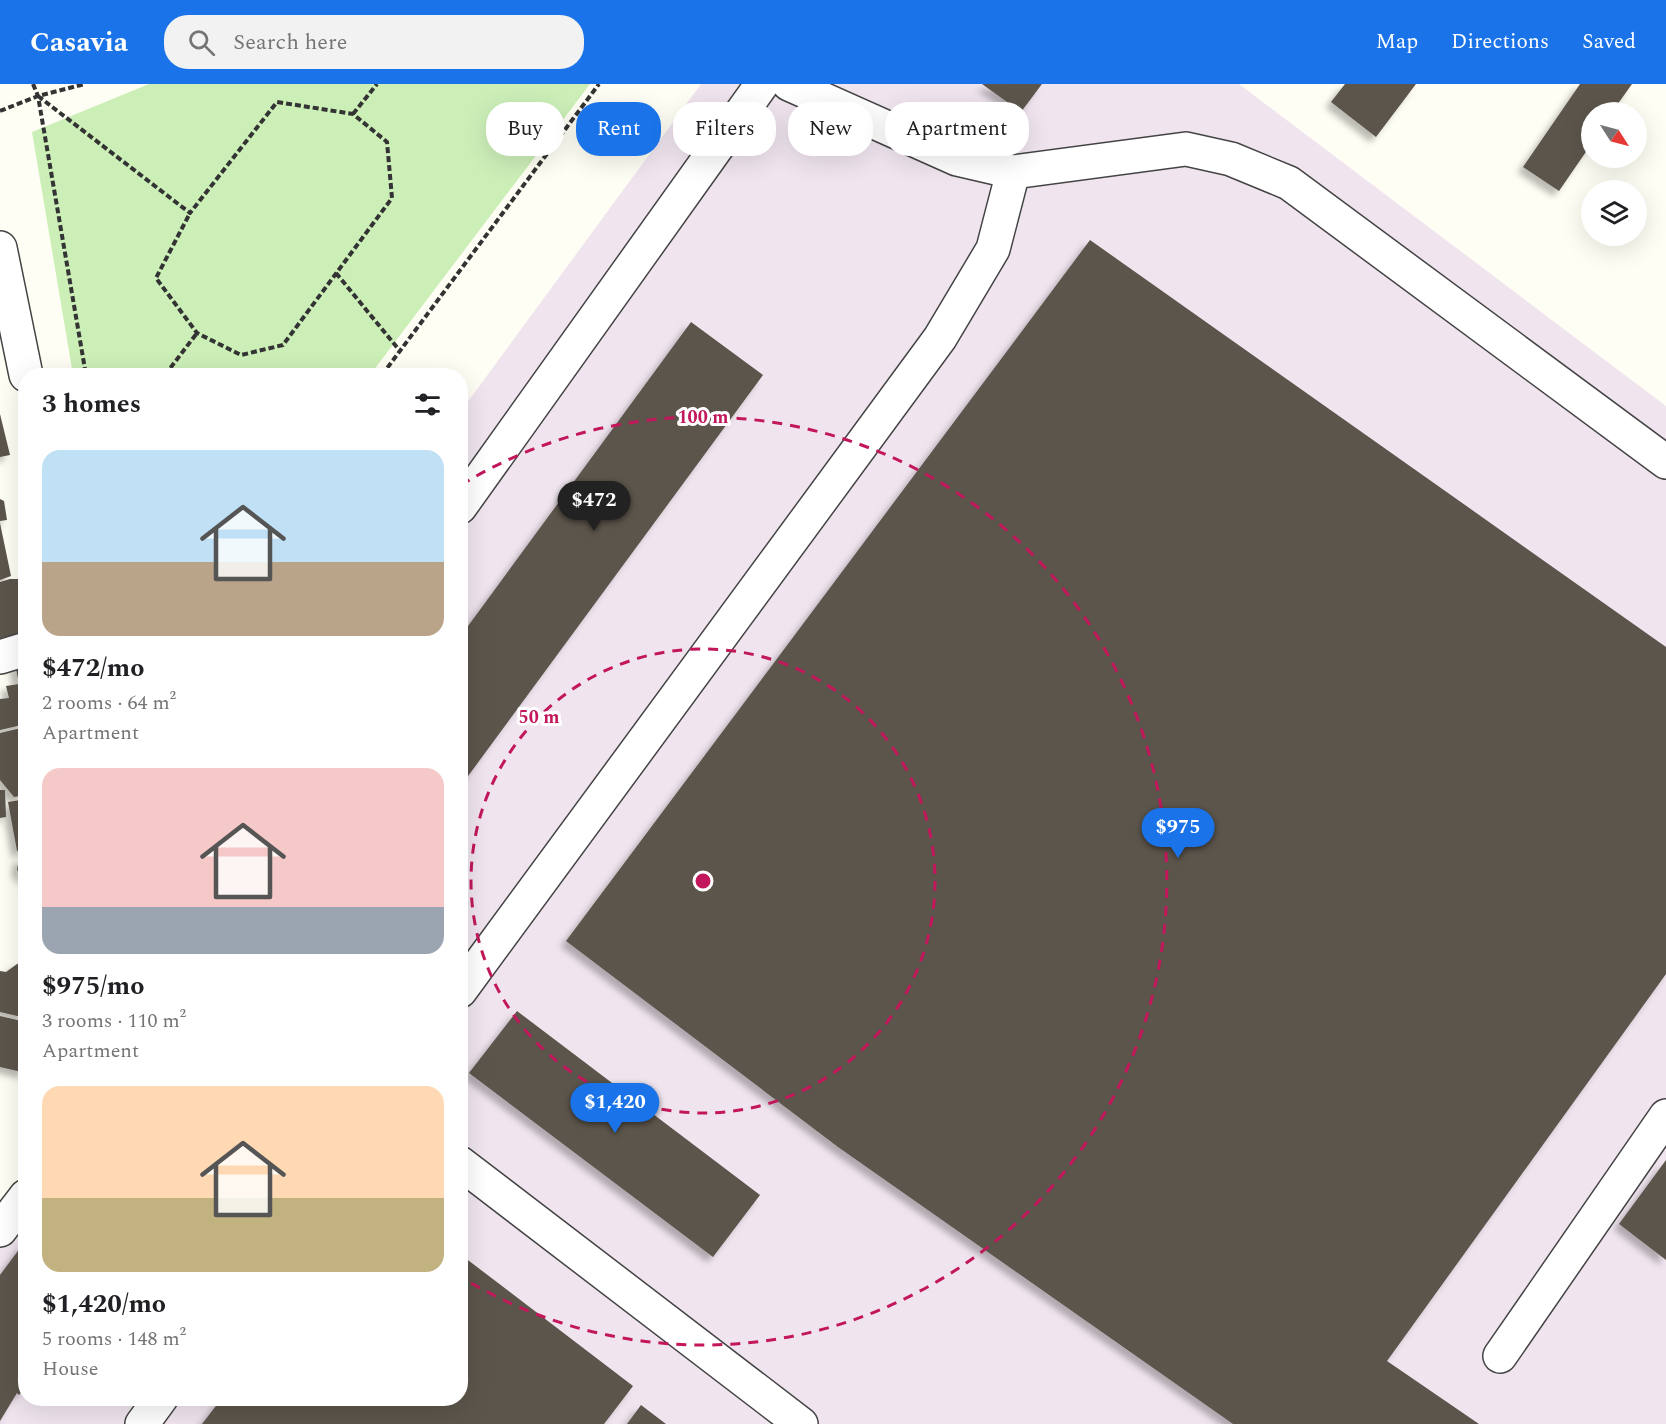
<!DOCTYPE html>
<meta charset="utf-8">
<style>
:root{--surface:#fff;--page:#f2f2f2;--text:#202124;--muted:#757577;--accent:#1a73e8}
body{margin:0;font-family:Spectral,serif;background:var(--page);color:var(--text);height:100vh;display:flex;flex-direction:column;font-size:22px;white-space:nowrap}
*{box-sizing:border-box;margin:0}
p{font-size:20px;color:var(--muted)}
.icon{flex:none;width:33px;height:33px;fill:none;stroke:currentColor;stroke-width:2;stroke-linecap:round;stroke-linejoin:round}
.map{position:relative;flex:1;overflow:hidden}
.drawer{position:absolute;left:18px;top:284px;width:450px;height:1038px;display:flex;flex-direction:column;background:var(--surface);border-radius:24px;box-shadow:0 6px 24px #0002}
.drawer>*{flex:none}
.banner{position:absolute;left:486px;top:18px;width:570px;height:54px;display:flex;gap:12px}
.needle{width:39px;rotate:126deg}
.fabs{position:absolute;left:1581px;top:18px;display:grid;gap:12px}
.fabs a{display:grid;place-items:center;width:66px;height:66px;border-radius:50%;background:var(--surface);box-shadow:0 6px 24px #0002;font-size:30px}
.price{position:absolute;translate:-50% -51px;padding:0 14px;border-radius:21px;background:var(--accent);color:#fff;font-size:20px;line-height:39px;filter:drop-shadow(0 2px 3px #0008)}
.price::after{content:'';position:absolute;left:50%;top:36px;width:18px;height:14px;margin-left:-9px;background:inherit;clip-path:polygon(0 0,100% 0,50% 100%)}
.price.current{background:#222;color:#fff}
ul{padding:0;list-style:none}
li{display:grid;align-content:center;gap:12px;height:318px;padding:0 24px}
li span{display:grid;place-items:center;height:186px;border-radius:18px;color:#555}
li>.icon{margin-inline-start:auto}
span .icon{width:108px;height:108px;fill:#fffc;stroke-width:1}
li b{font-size:26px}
h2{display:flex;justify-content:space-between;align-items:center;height:72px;padding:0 24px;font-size:26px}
.tag{padding:0 21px;border-radius:24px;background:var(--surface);box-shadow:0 6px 24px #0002;font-size:21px;line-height:54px}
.tag.current{background:var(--accent);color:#fff}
header{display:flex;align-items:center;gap:36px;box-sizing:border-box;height:84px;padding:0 30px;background:var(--accent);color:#fff}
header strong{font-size:28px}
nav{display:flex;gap:33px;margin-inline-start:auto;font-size:21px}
.search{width:420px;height:54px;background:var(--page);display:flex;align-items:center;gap:15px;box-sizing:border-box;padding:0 21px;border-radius:24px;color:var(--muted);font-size:22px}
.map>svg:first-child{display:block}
</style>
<header>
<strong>Casavia</strong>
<div class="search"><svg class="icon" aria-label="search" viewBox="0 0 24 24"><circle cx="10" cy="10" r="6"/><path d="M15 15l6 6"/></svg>Search here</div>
<nav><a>Map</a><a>Directions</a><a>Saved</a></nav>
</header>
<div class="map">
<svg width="1666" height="1340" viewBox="0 0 1666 1340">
<defs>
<filter id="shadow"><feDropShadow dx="-5.5" dy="5.5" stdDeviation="3" flood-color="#0004"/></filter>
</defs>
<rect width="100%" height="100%" fill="#fffef4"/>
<!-- industrial -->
<path fill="#f0e5ef" d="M701,0H1239L1666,322V1340H0V1162L25,1129L26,1314H460L461,327Z"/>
<!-- green -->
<path fill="#ccefb8" d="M149,0H590L370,291H73L32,48Z"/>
<!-- building -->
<path fill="#5b544b" filter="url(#shadow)" d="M982,0H1042L1021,28Z
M1345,0H1416L1376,53L1331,18Z
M1580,0H1632L1612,28H1592V59L1559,107L1523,83Z
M1090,156L1666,563V890L1387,1277L1479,1340H1233L838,1063L566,857Z
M691,238L763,291L460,703V553Z
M0,330L10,371L0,373Z
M0,415L4,417L7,436L0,437Z
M0,439L11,492L0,496Z
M10,495H26V554L0,561V498Z
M26,577V640L0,646V615L9,614L6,602L19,600L15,580Z
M21,644H26V711L14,713L0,696V649Z
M0,706H5L6,733L0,734Z
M26,715V766L17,767L8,718Z
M26,773V797L17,786L19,774Z
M26,878V934L0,928V887L6,888L17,880Z
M517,927L760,1111L713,1173L469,989Z
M0,932L26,938V989L0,983Z
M1666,1076V1176L1619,1140Z
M26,1156V1302L19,1311L17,1309L0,1337V1191Z
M460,1170L633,1302L604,1340H202L222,1314H460Z
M641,1321L666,1340H627Z"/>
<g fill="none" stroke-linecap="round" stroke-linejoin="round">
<!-- minor casing -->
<g stroke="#444" stroke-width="36">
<path id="minor" d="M789,0L957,75L1013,88L1186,65L1231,75L1289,99L1666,378
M0,164L26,291
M460,423L762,0
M0,573L26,565
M460,907L940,254L993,165L1013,88
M460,1079L801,1340
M0,1146L26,1112
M1500,1272L1666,1032
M142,1340L161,1314"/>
</g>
<!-- path -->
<path stroke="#333" stroke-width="4" stroke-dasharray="6 3" stroke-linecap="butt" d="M33,0L38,12L86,291
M38,12L190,129L277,18L353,30L387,58L392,114L283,261L241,271L197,249L156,194L190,129
M0,27L38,12L85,0
M353,30L377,0
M336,189L400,267
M165,291L197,249
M382,291L599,0"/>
<!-- minor -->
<use href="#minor" stroke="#fff" stroke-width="33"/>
</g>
<!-- distance rings -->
<g fill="none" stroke="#c2185b" stroke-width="3" stroke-dasharray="10 8">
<circle cx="703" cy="797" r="232"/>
<path d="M461 401A464 464 0 1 1 461 1193"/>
</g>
<circle cx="703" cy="797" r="9" fill="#c2185b" stroke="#fff" stroke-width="3"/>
<g font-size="18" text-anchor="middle" font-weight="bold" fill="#c2185b" stroke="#fff" stroke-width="6" stroke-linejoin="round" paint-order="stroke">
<text x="703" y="339">100 m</text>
<text x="539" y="639">50 m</text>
</g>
</svg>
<div class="fabs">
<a><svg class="needle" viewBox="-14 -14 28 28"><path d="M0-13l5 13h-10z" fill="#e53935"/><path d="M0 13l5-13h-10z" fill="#757577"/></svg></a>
<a><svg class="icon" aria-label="layers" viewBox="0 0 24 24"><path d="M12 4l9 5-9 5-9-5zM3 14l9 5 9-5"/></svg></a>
</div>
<b class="price current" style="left:594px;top:448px">$472</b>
<b class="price" style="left:1178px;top:775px">$975</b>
<b class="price" style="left:615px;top:1050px">$1,420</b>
<div class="banner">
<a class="tag">Buy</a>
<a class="tag current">Rent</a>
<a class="tag">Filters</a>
<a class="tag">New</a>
<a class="tag">Apartment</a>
</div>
<section class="drawer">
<h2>3 homes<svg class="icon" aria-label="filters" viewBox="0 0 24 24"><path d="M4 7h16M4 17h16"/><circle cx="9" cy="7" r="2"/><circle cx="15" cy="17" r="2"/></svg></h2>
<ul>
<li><span style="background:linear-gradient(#bfe0f5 60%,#b9a48a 0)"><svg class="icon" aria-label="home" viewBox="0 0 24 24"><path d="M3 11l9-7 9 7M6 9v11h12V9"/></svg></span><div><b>$472/mo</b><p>2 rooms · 64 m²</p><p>Apartment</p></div></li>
<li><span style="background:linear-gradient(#f6c9c9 75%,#9aa5b1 0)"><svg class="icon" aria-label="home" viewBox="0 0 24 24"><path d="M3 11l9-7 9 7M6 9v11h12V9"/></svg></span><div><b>$975/mo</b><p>3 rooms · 110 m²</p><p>Apartment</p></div></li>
<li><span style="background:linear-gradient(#ffd9b3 60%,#c2b280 0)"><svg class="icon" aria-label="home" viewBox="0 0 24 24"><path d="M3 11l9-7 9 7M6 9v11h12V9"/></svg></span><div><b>$1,420/mo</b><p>5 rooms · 148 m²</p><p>House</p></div></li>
</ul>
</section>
</div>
